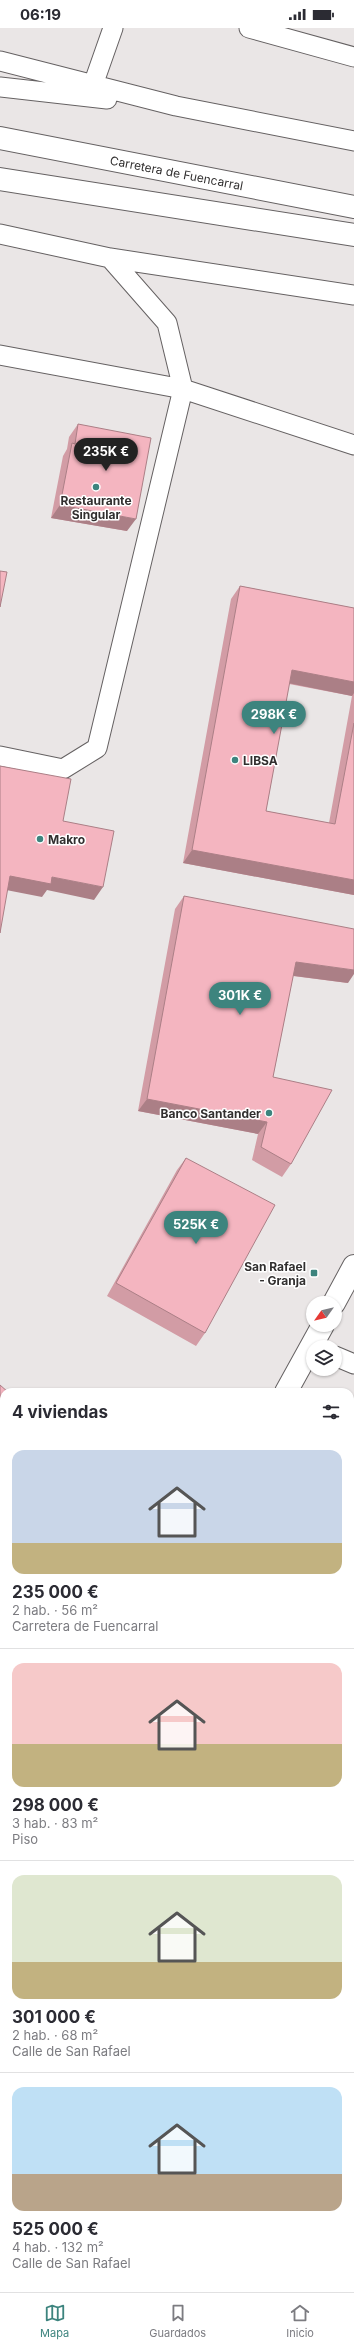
<!DOCTYPE html>
<html lang="es">
<meta charset="utf-8">
<style>
:root{--surface:#fff;--page:#f2f2f3;--text:#2b2b33;--muted:#7c7c81;--line:#e1e1e2;--accent:#3d847e}
body{margin:0;font-family:Inter,sans-serif;background:var(--page);color:var(--text);height:100vh;display:flex;flex-direction:column;font-size:15px;white-space:nowrap}
*{box-sizing:border-box;margin:0}
p{font-size:13px;color:var(--muted)}
.icon{flex:none;width:22px;height:22px;fill:none;stroke:currentColor;stroke-width:2;stroke-linecap:round;stroke-linejoin:round}
.map{position:relative;flex:1;overflow:hidden}
.sheet{position:absolute;left:0px;top:1360px;width:354px;height:904px;display:flex;flex-direction:column;background:var(--surface);border-radius:12px 12px 0 0;box-shadow:0 1px 3px #0004}
.sheet>*{flex:none}
.needle{width:26px;rotate:236deg}
.buttons{position:absolute;left:306px;top:1268px;display:grid;gap:8px}
.buttons a{display:grid;place-items:center;width:36px;height:36px;border-radius:50%;background:var(--surface);box-shadow:0 1px 3px #0004;font-size:20px}
.price{position:absolute;translate:-50% -34px;padding:0 9px;border-radius:14px;background:var(--accent);color:#fff;font-size:13px;line-height:26px;filter:drop-shadow(0 1px 2px #0008)}
.price::after{content:'';position:absolute;left:50%;top:24px;width:12px;height:9px;margin-left:-6px;background:inherit;clip-path:polygon(0 0,100% 0,50% 100%)}
.price.active{background:#222;color:#fff}
ul{padding:0;list-style:none}
li{display:grid;align-content:center;gap:8px;height:212px;padding:0 12px}
li+li{border-top:1px solid var(--line)}
li span{display:grid;place-items:center;height:124px;border-radius:12px;color:#555}
li>.icon{margin-inline-start:auto}
span .icon{width:72px;height:72px;fill:#fffc;stroke-width:1}
li b{font-size:17px}
h2{display:flex;justify-content:space-between;align-items:center;height:48px;padding:0 12px;font-size:17px}
.status{display:flex;justify-content:space-between;align-items:center;height:28px;padding:0 20px;background:var(--surface);direction:ltr}
.status svg{height:11px;fill:currentColor}
.menu{display:flex;justify-content:space-around;align-items:center;height:56px;border-top:1px solid var(--line);background:var(--surface);font-size:11px;color:var(--muted)}
.menu a{display:grid;justify-items:center;gap:2px}
.menu .active{color:var(--accent)}
.map>svg:first-child{display:block}
</style>
<div class="status"><b>06:19</b><svg viewBox="0 0 49 12"><path d="M0 12V9h3v3zM5 12V6h3v6zM10 12V3h3v9zM15 12V0h3v12zM26 1h20v11H26zM47 4h2v5h-2z"/></svg></div>
<div class="map">
<svg width="354" height="2264" viewBox="0 0 354 2264">
<rect width="100%" height="100%" fill="#eae6e6"/>
<g fill="none" stroke-linecap="round" stroke-linejoin="round">
<!-- service casing -->
<g stroke="#656162" stroke-width="21">
<path id="service" d="M249,0L354,29
M0,33L176,78L354,113
M93,57L113,0
M0,59L107,71
M0,206L110,230L354,267
M0,327L183,361L354,417
M0,728L63,741L97,720L183,361L167,295L110,230
M335,1328L354,1336
M0,2109H4
M59,2264L149,2260"/>
</g>
<!-- minor casing -->
<g stroke="#656162" stroke-width="24">
<path id="minor" d="M334,1275L354,1238
M286,1364L323,1297
M0,1706L4,1705
M151,2264V2260"/>
</g>
<!-- trunk casing -->
<g stroke="#656162" stroke-width="24">
<g id="trunk">
<path id="s1" d="M0,110L354,179"/>
<path d="M0,151L354,207"/>
</g>
</g>
<!-- service -->
<use href="#service" stroke="#fff" stroke-width="19"/>
<!-- minor -->
<use href="#minor" stroke="#fff" stroke-width="22"/>
<!-- trunk -->
<use href="#trunk" stroke="#fff" stroke-width="22"/>
</g>
<!-- wall -->
<path fill="#d29ca5" fill-rule="evenodd" d="M78,396L127,503L51,490L63,428L67,421L69,409Z
M240,558L354,580V867L183,835L231,571ZM289,656L352,668L329,795L266,783Z
M184,868L348,955L293,948L273,1049L291,1136L282,1149L252,1132L258,1106L138,1083L175,881Z
M186,1130L205,1305L196,1318L107,1268L177,1142Z"/>
<!-- shaded-wall -->
<path fill="#ab7f86" d="M60,477L136,491L127,503L51,490Z
M292,642L354,654V665L352,668L283,654Z
M192,822L354,852V867L183,835Z
M10,848L52,849L103,859L94,872L47,862L42,869L1,861Z
M296,934L354,942V946L348,955L287,947Z
M147,1071L267,1094L258,1106L138,1083Z
M0,1594H4V1606L0,1607Z
M350,1695L354,1696V1710L350,1709Z
M350,1920H354V1933H350Z
M0,1934H4V1946H0Z
M4,2057V2069L0,2070V2058Z"/>
<!-- building -->
<path fill="#f4b5c0" stroke="#ab7f86" d="M78,396L151,410L136,491L60,477L72,415L75,416Z
M0,543L7,544L0,579Z
M240,558L354,580V654L292,642L266,783L335,796L354,695V852L192,822Z
M0,738L71,751L63,793L114,803L103,859L52,849L51,856L10,848L0,905Z
M184,868L354,901V942L296,934L273,1049L332,1062L291,1136L261,1119L267,1094L147,1071Z
M186,1130L275,1177L205,1305L116,1255Z
M0,1357L8,1364H4V1594H0Z
M350,1486H354V1696L350,1695Z
M350,1782H354V1920H350Z
M4,1786V1934H0V1787Z
M0,1960H4V2057L0,2058Z"/>
<!-- markers -->
<g fill="#3d847e" stroke="#fff" stroke-width="1.5">
<circle cx="96" cy="459" r="4"/>
<circle cx="235" cy="732" r="4"/>
<circle cx="40" cy="811" r="4"/>
<circle cx="269" cy="1085" r="4"/>
<rect x="310" y="1241" width="8" height="8" rx="2"/>
</g>
<g text-anchor="middle" dominant-baseline="central" stroke-width="3" stroke-linejoin="round" paint-order="stroke">
<!-- street labels -->
<g font-size="12" fill="#312f2f" stroke="#fff">
<text stroke="none"><textPath href="#s1" startOffset="180">Carretera de Fuencarral</textPath></text>
</g>
<!-- poi labels -->
<g font-size="12" font-weight="bold" fill="#312f2f" stroke="#fff" text-anchor="start">
<text x="96" y="472" text-anchor="middle">Restaurante<tspan x="96" dy="14">Singular</tspan></text>
<text x="243" y="732">LIBSA</text>
<text x="48" y="811">Makro</text>
<text x="261" y="1085" text-anchor="end">Banco Santander</text>
<text x="306" y="1238" text-anchor="end">San Rafael<tspan x="306" dy="14">- Granja</tspan></text>
</g>
</g>
</svg>
<div class="buttons">
<a><svg class="needle" viewBox="-14 -14 28 28"><path d="M0-13l5 13h-10z" fill="#e53935"/><path d="M0 13l5-13h-10z" fill="#7c7c81"/></svg></a>
<a><svg class="icon" aria-label="layers" viewBox="0 0 24 24"><path d="M12 4l9 5-9 5-9-5zM3 14l9 5 9-5"/></svg></a>
</div>
<b class="price active" style="left:106px;top:444px">235K €</b>
<b class="price" style="left:274px;top:707px">298K €</b>
<b class="price" style="left:240px;top:988px">301K €</b>
<b class="price" style="left:196px;top:1217px">525K €</b>
<section class="sheet">
<h2>4 viviendas<svg class="icon" aria-label="filters" viewBox="0 0 24 24"><path d="M4 7h16M4 17h16"/><circle cx="9" cy="7" r="2"/><circle cx="15" cy="17" r="2"/></svg></h2>
<ul>
<li><span style="background:linear-gradient(#c9d6e8 75%,#c2b280 0)"><svg class="icon" aria-label="home" viewBox="0 0 24 24"><path d="M3 11l9-7 9 7M6 9v11h12V9"/></svg></span><div><b>235 000 €</b><p>2 hab. · 56 m²</p><p>Carretera de Fuencarral</p></div></li>
<li><span style="background:linear-gradient(#f6c9c9 65%,#c2b280 0)"><svg class="icon" aria-label="home" viewBox="0 0 24 24"><path d="M3 11l9-7 9 7M6 9v11h12V9"/></svg></span><div><b>298 000 €</b><p>3 hab. · 83 m²</p><p>Piso</p></div></li>
<li><span style="background:linear-gradient(#dfe7d0 70%,#c2b280 0)"><svg class="icon" aria-label="home" viewBox="0 0 24 24"><path d="M3 11l9-7 9 7M6 9v11h12V9"/></svg></span><div><b>301 000 €</b><p>2 hab. · 68 m²</p><p>Calle de San Rafael</p></div></li>
<li><span style="background:linear-gradient(#bfe0f5 70%,#b9a48a 0)"><svg class="icon" aria-label="home" viewBox="0 0 24 24"><path d="M3 11l9-7 9 7M6 9v11h12V9"/></svg></span><div><b>525 000 €</b><p>4 hab. · 132 m²</p><p>Calle de San Rafael</p></div></li>
</ul>
</section>
</div>
<nav class="menu">
<a class="active"><svg class="icon" aria-label="map" viewBox="0 0 24 24"><path d="M3 6l6-2 6 2 6-2v14l-6 2-6-2-6 2zM9 4v14M15 6v14"/></svg>Mapa</a>
<a><svg class="icon" aria-label="saved" viewBox="0 0 24 24"><path d="M7 4h10v16l-5-4-5 4z"/></svg>Guardados</a>
<a><svg class="icon" aria-label="home" viewBox="0 0 24 24"><path d="M3 11l9-7 9 7M6 9v11h12V9"/></svg>Inicio</a>
</nav>
